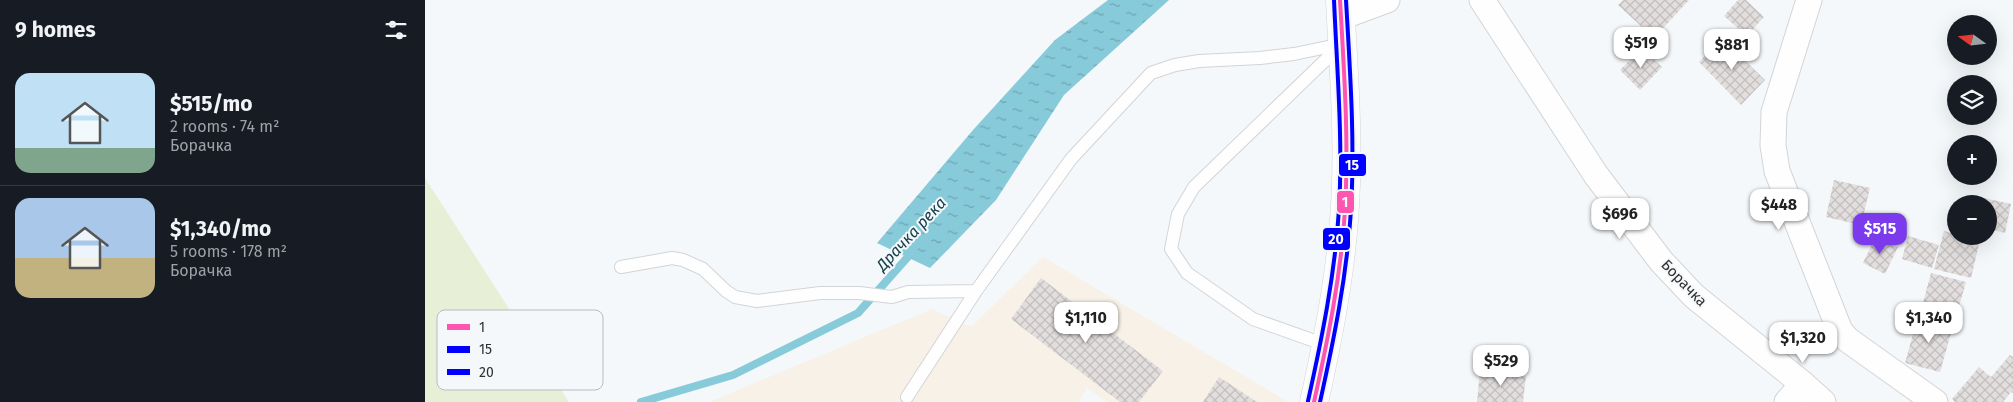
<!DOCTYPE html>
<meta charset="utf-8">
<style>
:root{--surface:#171b24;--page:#20242c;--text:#f1f3f6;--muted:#9ea1a6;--line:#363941;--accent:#7c3aed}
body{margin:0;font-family:"Fira Sans",sans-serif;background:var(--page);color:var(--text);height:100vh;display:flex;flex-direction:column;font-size:19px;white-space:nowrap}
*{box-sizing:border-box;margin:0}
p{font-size:16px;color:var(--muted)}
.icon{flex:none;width:28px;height:28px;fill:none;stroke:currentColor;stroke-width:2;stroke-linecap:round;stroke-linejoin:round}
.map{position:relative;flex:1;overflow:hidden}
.drawer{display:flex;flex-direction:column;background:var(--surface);width:425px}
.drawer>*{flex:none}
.needle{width:32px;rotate:285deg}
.tools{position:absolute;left:1522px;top:15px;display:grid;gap:10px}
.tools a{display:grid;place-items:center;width:50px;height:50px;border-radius:50%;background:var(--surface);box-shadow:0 5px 20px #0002;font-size:25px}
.price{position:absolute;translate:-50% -42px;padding:0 11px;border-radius:10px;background:#fff;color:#222;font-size:16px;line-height:32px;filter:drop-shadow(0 1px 2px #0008)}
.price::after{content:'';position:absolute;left:50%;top:30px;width:15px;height:11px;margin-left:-8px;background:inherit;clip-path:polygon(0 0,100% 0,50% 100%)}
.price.active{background:var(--accent);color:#fff}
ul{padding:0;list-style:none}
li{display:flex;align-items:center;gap:15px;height:125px;padding:0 15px}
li+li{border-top:1px solid var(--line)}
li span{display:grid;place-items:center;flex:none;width:140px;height:100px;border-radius:15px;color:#555}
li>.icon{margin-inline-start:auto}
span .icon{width:60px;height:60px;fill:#fffc;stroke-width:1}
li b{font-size:21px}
h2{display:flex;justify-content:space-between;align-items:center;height:60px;padding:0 15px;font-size:21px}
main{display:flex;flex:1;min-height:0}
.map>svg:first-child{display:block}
</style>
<main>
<section class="drawer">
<h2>9 homes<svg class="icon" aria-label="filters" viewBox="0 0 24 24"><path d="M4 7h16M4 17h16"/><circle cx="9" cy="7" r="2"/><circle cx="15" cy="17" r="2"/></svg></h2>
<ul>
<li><span style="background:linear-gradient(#bfe0f5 75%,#7fa58c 0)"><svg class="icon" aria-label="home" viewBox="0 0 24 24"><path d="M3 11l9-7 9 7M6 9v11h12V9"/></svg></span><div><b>$515/mo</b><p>2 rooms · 74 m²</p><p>Борачка</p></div></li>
<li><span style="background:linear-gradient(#a9c7e8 60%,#c2b280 0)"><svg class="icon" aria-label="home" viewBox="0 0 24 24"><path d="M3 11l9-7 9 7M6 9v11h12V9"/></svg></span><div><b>$1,340/mo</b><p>5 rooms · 178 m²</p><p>Борачка</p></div></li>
</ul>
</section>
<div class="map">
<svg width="1588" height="402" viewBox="0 0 1588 402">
<defs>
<pattern id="water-ripples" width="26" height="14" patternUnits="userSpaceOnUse" patternTransform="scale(1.25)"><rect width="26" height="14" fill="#87cada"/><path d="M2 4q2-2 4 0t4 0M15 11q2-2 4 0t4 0" fill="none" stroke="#6fa4b1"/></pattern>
<pattern id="building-cross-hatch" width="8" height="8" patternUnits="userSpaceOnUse" patternTransform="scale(1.25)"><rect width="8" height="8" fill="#e2dedd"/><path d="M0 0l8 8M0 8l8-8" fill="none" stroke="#c2bfbe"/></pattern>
</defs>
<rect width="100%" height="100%" fill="#f5f8fa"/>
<!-- commercial -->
<path fill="#f7f1e7" d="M618,257L862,401V402H682L662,388L654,402H284L507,309L546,327Z"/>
<!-- green -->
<path fill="#e8efd7" d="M0,178L144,402H0Z"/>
<!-- water -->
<path fill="url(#water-ripples)" d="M683,0H744L639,95L571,200L505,268L452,243L548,130L630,40Z"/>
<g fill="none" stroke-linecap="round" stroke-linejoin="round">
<!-- stream -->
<path stroke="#87cada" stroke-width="8" d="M216,402L308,375L433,313L489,250"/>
</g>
<!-- building -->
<path fill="url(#building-cross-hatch)" d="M1198,0H1264L1229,38L1193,5Z
M1313,0H1321L1339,17L1322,36L1299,16Z
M1297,38L1340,80L1316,105L1274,62Z
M1217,48L1237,67L1215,90L1195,70Z
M1409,180L1445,188L1436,225L1401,217Z
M1550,196L1586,204L1580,233L1564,229V204H1548Z
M1519,231L1531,234V236L1555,240L1546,278L1509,269Z
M1451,236L1473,247L1460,274L1438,263Z
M1483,236L1514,245L1507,268L1477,259Z
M1506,273L1541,282L1529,324L1495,314Z
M616,278L738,371L714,402H695L586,319Z
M1493,316L1528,326L1515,372L1480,363Z
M1585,355L1588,357V393L1586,392L1578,402H1530L1527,399L1554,367L1566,377Z
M1055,370L1101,376L1098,402H1052Z
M794,377L832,402H778Z"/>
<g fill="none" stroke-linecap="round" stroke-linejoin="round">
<!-- service casing -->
<g stroke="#d2d4d6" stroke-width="14">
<path id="service" d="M196,267L247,258L258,260L278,269L301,291L310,297L332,301L395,293H434L467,297L483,292L551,291
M901,345L828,319L762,273L746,249L753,214L769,187L915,46
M482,397L551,291L646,159L726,73L750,65L774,61L835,58L869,54L917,44"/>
</g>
<!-- minor casing -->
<g stroke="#d2d4d6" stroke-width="27">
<path id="minor" d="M1057,0L1171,175L1236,261L1269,296L1378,384
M1384,0L1349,112L1348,145L1352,171L1415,331L1423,340L1510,402
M916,17L962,0
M1362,402L1378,384L1398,402"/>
</g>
<!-- primary casing -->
<g stroke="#d2d4d6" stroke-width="29">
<path id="primary" d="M889,402C905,331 919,257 921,183C923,122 918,61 915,0"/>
</g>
<!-- service -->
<use href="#service" stroke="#fefefe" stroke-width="12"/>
<!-- minor -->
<use href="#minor" stroke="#fefefe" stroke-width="25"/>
<!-- primary -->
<use href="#primary" stroke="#fefefe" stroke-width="28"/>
<!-- bus-1 casing -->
<g stroke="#f4f8fb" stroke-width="8">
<path id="bus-1" d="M889,402C903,339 916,275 920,210C924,140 919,70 915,0"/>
</g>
<!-- bus-2 casing -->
<g stroke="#f4f8fb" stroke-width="8">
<path id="bus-2" d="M895,402C909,339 922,275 926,210C930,140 925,70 921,0"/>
</g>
<!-- bus-3 casing -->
<g stroke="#f4f8fb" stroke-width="8">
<path id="bus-3" d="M883,401C897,338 910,274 914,209C918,140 912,70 909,0"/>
</g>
<!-- bus-1 -->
<use href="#bus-1" stroke="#ff54af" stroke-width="4"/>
<!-- bus-2 -->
<use href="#bus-2" stroke="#00f" stroke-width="4"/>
<!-- bus-3 -->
<use href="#bus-3" stroke="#00f" stroke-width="4"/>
</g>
<g text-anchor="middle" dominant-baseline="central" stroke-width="4" stroke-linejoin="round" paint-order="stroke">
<!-- street labels -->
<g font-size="15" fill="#2e2f31" stroke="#f4f8fb">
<text transform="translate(1259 283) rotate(46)">Борачка</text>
</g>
<!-- water labels -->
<g font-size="16" font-style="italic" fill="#15404a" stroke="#f4f8fb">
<text transform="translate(486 234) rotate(-47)">Драчка река</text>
</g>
</g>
<!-- legend -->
<rect x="12" y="310" width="166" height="80" rx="8" fill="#f4f8fb" stroke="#b9bcbe" stroke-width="1"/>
<rect x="22" y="324" width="23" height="6" fill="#ff54af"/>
<rect x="22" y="346" width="23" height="7" fill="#00f"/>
<rect x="22" y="369" width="23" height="6" fill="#00f"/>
<g font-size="14" fill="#2e2f31">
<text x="54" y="332">1</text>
<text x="54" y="354">15</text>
<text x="54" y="377">20</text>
</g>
<g stroke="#f4f8fb" stroke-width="2">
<rect x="913" y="153" width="29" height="24" rx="5" fill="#00f"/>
<rect x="911" y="190" width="19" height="24" rx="5" fill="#ff54af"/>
<rect x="897" y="227" width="29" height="24" rx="5" fill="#00f"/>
</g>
<g font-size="14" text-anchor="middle" font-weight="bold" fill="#fff">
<text x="927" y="170">15</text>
<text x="920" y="207">1</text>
<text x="911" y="244">20</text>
</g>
</svg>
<div class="tools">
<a><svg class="needle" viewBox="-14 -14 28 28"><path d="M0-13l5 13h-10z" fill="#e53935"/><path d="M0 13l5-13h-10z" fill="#9ea1a6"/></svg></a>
<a><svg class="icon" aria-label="layers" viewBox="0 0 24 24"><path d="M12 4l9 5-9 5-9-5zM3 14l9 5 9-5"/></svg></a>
<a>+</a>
<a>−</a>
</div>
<b class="price" style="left:1216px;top:69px">$519</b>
<b class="price" style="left:1307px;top:71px">$881</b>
<b class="price" style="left:1354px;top:231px">$448</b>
<b class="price" style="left:1195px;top:240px">$696</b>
<b class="price active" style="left:1455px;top:255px">$515</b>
<b class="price" style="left:661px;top:344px">$1,110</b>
<b class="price" style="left:1504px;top:344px">$1,340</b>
<b class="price" style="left:1378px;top:364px">$1,320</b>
<b class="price" style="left:1076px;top:387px">$529</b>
</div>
</main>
